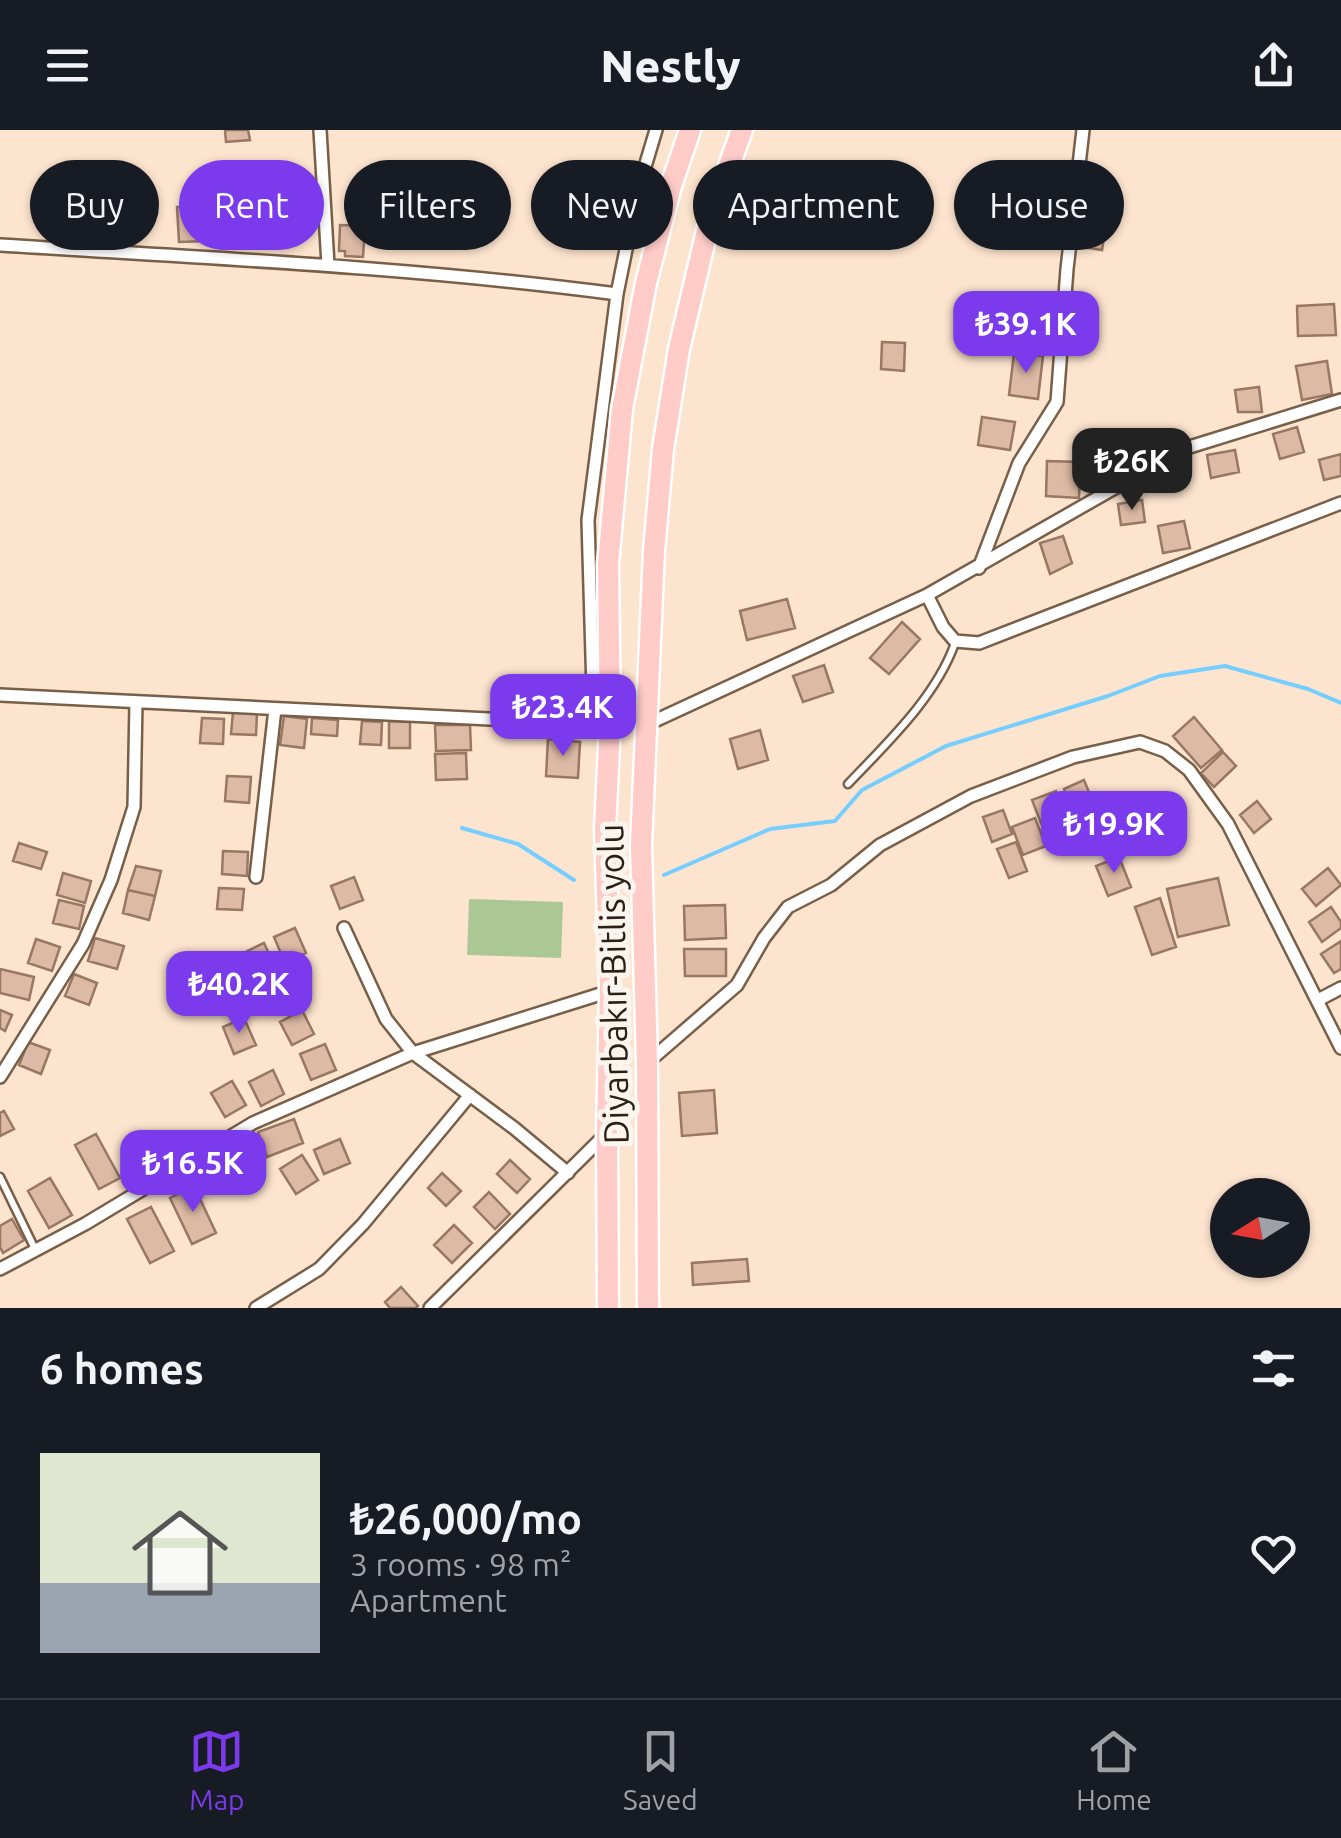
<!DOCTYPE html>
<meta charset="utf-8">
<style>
:root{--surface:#171b24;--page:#20242c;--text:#f1f3f6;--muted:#9ea1a6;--line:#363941;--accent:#7c3aed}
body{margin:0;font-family:Ubuntu,sans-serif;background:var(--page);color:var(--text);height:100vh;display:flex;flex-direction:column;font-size:38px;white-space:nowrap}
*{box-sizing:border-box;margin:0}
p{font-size:32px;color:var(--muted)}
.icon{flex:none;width:55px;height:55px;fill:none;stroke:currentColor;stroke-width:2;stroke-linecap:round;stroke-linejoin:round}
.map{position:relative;height:1178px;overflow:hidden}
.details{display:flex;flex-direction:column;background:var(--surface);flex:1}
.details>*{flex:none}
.hud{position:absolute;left:30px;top:30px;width:1282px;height:90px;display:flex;gap:20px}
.needle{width:65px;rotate:259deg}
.buttons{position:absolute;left:1210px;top:1048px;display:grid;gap:20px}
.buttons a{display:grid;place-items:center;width:100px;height:100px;border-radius:50%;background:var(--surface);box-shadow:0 2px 8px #0004;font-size:50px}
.price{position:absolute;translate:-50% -85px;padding:0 22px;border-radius:20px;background:var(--accent);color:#fff;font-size:32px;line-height:65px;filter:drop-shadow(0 2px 5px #0008)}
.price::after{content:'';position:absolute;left:50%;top:60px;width:30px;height:22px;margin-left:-15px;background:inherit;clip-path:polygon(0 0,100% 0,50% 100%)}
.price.on{background:#222;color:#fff}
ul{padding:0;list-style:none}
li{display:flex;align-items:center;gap:30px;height:250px;padding:0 40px}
li span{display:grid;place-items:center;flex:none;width:280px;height:200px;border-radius:0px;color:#555}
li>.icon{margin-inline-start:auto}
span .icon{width:120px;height:120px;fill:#fffc;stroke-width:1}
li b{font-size:42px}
h2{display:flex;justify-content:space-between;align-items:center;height:120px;padding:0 40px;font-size:42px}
.pill{padding:0 35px;border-radius:45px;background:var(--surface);box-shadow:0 2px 8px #0004;font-size:35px;line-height:90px}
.pill.on{background:var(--accent);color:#fff}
header{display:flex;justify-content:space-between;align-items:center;height:130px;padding:0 40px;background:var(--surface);font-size:45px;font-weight:800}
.dock{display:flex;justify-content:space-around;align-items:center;height:140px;border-top:2px solid var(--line);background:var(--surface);font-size:28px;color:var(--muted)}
.dock a{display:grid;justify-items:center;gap:5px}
.dock .on{color:var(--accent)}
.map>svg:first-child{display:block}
</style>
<header><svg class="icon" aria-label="menu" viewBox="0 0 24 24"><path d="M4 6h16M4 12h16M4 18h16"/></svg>Nestly<svg class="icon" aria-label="share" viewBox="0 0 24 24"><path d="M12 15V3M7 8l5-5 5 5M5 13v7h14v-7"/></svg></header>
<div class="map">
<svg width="1341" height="1178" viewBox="0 0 1341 1178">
<rect width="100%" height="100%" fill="#fde4ce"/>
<!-- green -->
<path fill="#abc894" d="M469,769L563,772L561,828L467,825Z"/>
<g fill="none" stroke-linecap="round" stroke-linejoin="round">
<!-- stream -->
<path stroke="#75cefe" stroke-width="4" d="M462,698L518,714L574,750
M664,745L770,699L835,691L862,660L946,616L1108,566L1160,546L1225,536L1308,559L1341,573"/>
</g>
<!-- building -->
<path fill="#ddbaa5" stroke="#987764" stroke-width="2.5" d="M225,0H248L250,10L226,12Z
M205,76L207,111L179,112L177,77Z
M1081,85L1107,90L1102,120L1076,116Z
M340,95L365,96L363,127L345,126V121H339Z
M1334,174L1336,205L1298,206L1297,176Z
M882,212L905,213L904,241L881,239Z
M1014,223L1043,226L1038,269L1009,265Z
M1327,231L1332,264L1302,270L1296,236Z
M1259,257L1262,282H1238L1235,260Z
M982,287L1015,292L1010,320L978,315Z
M1297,297L1304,322L1280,329L1273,304Z
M1235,320L1239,342L1211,348L1207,325Z
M1341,324V346L1324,350L1319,330Z
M1047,331L1081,332L1079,368L1046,366Z
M1142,370L1145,392L1121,395L1118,374Z
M1184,391L1190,418L1163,423L1158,396Z
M1063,406L1072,433L1050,444L1040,413Z
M787,469L795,498L747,510L740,481Z
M902,492L920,509L889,544L870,528Z
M824,535L833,562L803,572L793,546Z
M233,582L257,583L256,605L231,604Z
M284,586L307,589L304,618L280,615Z
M1194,587L1222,620L1201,638L1173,606Z
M202,588L224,589L223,614L200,613Z
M312,588L338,590L337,606L311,604Z
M362,591L382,592L381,615L360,614Z
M389,591L410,592V618H389Z
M435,595H470L471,620L436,621Z
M760,600L768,630L738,639L730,609Z
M548,609L580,612L578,648L546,646Z
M1223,622L1236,636L1214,657L1201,643Z
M466,623L467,649L436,650L435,624Z
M227,646L251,647L249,673L225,671Z
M1084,650L1093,672L1072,680L1064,659Z
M1056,661L1074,710L1051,719L1032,670Z
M1257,671L1271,689L1254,703L1240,685Z
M1003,680L1012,704L992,712L983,687Z
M1035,688L1046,716L1023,725L1012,697Z
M1016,712L1027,741L1009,748L997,719Z
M19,713L47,722L41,739L13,731Z
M223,721L248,722L247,746L222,744Z
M1119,727L1131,757L1108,766L1096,736Z
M136,736L161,741L155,766L128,760Z
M1328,738L1341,755L1316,776L1302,759Z
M63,743L91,751L85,773L57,765Z
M354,747L363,770L340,779L331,756Z
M1218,748L1229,795L1178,807L1167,759Z
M219,758L244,759L242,780L217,779Z
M128,760L155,766L149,790L123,783Z
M1160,768L1176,817L1152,825L1135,777Z
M59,770L84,776L79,799L53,793Z
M725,775L726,808L685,810L684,776Z
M1331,777L1341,792V798L1322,812L1309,792Z
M295,798L306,823L285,833L274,807Z
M95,808L124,816L117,839L88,831Z
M36,809L60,817L52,841L28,833Z
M1341,811V839L1334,843L1321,824Z
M264,813L274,835L256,842L247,821Z
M684,819H726V846H685Z
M0,839L34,847L29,870L0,863Z
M279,841L287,861L271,868L262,849Z
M74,844L97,853L89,875L65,866Z
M0,880L12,885L5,901L0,898Z
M302,880L314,904L292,915L280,892Z
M244,888L256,915L234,924L223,897Z
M28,912L50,920L41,944L19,935Z
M325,914L336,940L311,950L300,924Z
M273,940L284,964L261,976L249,952Z
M232,951L246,975L225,987L211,963Z
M714,960L717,1003L682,1006L679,963Z
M4,981L14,999L0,1006V983Z
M294,989L303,1013L267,1027L258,1002Z
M96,1004L120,1048L99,1059L75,1015Z
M340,1009L350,1033L324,1044L314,1020Z
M302,1025L318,1050L296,1064L280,1039Z
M510,1030L530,1049L517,1063L497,1044Z
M442,1043L461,1061L446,1076L428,1058Z
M50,1048L72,1085L49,1098L28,1061Z
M194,1056L216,1103L192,1114L170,1068Z
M489,1062L510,1084L495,1099L474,1077Z
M151,1077L174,1121L150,1133L127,1089Z
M12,1089L24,1110L3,1123L0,1117V1096Z
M454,1095L472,1113L452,1133L434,1115Z
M747,1129L749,1151L693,1155L692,1133Z
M401,1157L418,1176L416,1178H390L385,1172Z"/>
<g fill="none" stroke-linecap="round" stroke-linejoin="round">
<!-- service casing -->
<g stroke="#795f47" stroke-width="11">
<path id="service" d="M848,654C887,613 936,567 955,513
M0,1047L35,1119"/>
</g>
<!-- minor casing -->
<g stroke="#795f47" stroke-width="16">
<path id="minor" d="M320,0L328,135
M0,115C206,128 412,137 617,164
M979,438L1019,333L1057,272L1067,139L1083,0
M927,465L943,497L955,511L979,513L1341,373
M0,565L610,595
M648,594L927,465L1183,319L1341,270
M594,595L588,390L617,164L638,60L656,0
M256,747L275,579
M344,798L386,889L413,923L514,998L568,1043
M1318,870L1341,858
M647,933L737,855L764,808L788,777L831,755L880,715L971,666L1073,627L1140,612L1165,621L1189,640L1228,694L1341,918
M0,947L83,814L111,750L134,677L136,572
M0,1139L85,1094L253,993L413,923L610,861
M256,1178L319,1139L363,1094L470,965
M430,1178L607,1003"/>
</g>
<!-- trunk casing -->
<g stroke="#fff" stroke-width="25">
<path id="trunk" d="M608,1178L607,1003L610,861L605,699L610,595L608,434L622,279L646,153L671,56L690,0
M648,1178L647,933L641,715L654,421L663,319L679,219L710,88L742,0"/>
</g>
<!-- service -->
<use href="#service" stroke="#fff" stroke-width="6"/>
<!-- minor -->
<use href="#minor" stroke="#fff" stroke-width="11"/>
<!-- trunk -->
<use href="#trunk" stroke="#ffccc8" stroke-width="20"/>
</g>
<g text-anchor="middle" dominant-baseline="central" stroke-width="10" stroke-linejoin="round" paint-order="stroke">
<!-- street labels -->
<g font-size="35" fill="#2b2016" stroke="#fbf5ef">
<text transform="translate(613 854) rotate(-91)">Diyarbakır-Bitlis yolu</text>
</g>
</g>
</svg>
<div class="buttons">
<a><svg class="needle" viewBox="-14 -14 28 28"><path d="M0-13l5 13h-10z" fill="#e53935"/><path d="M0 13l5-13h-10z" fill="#9ea1a6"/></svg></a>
</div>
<b class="price" style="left:1026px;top:246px">₺39.1K</b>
<b class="price on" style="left:1132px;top:383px">₺26K</b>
<b class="price" style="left:563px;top:629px">₺23.4K</b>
<b class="price" style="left:1114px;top:746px">₺19.9K</b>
<b class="price" style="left:239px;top:906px">₺40.2K</b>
<b class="price" style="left:193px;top:1085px">₺16.5K</b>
<div class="hud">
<a class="pill">Buy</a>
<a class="pill on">Rent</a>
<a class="pill">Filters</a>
<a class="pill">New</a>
<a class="pill">Apartment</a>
<a class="pill">House</a>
</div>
</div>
<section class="details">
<h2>6 homes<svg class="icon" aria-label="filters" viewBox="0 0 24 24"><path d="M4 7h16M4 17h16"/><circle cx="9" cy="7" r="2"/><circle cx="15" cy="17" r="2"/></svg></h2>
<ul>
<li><span style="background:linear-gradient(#dfe7d0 65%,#9aa5b1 0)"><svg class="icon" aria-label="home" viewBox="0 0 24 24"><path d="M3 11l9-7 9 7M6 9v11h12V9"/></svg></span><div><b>₺26,000/mo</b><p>3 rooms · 98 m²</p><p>Apartment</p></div><svg class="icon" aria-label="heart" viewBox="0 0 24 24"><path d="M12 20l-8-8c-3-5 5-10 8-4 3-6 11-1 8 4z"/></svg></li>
</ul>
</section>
<nav class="dock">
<a class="on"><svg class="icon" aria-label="map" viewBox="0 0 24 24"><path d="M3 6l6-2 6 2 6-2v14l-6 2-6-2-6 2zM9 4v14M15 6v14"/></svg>Map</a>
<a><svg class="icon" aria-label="saved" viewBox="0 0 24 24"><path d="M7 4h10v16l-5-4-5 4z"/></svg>Saved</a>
<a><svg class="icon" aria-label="home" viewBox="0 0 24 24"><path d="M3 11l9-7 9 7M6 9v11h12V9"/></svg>Home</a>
</nav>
